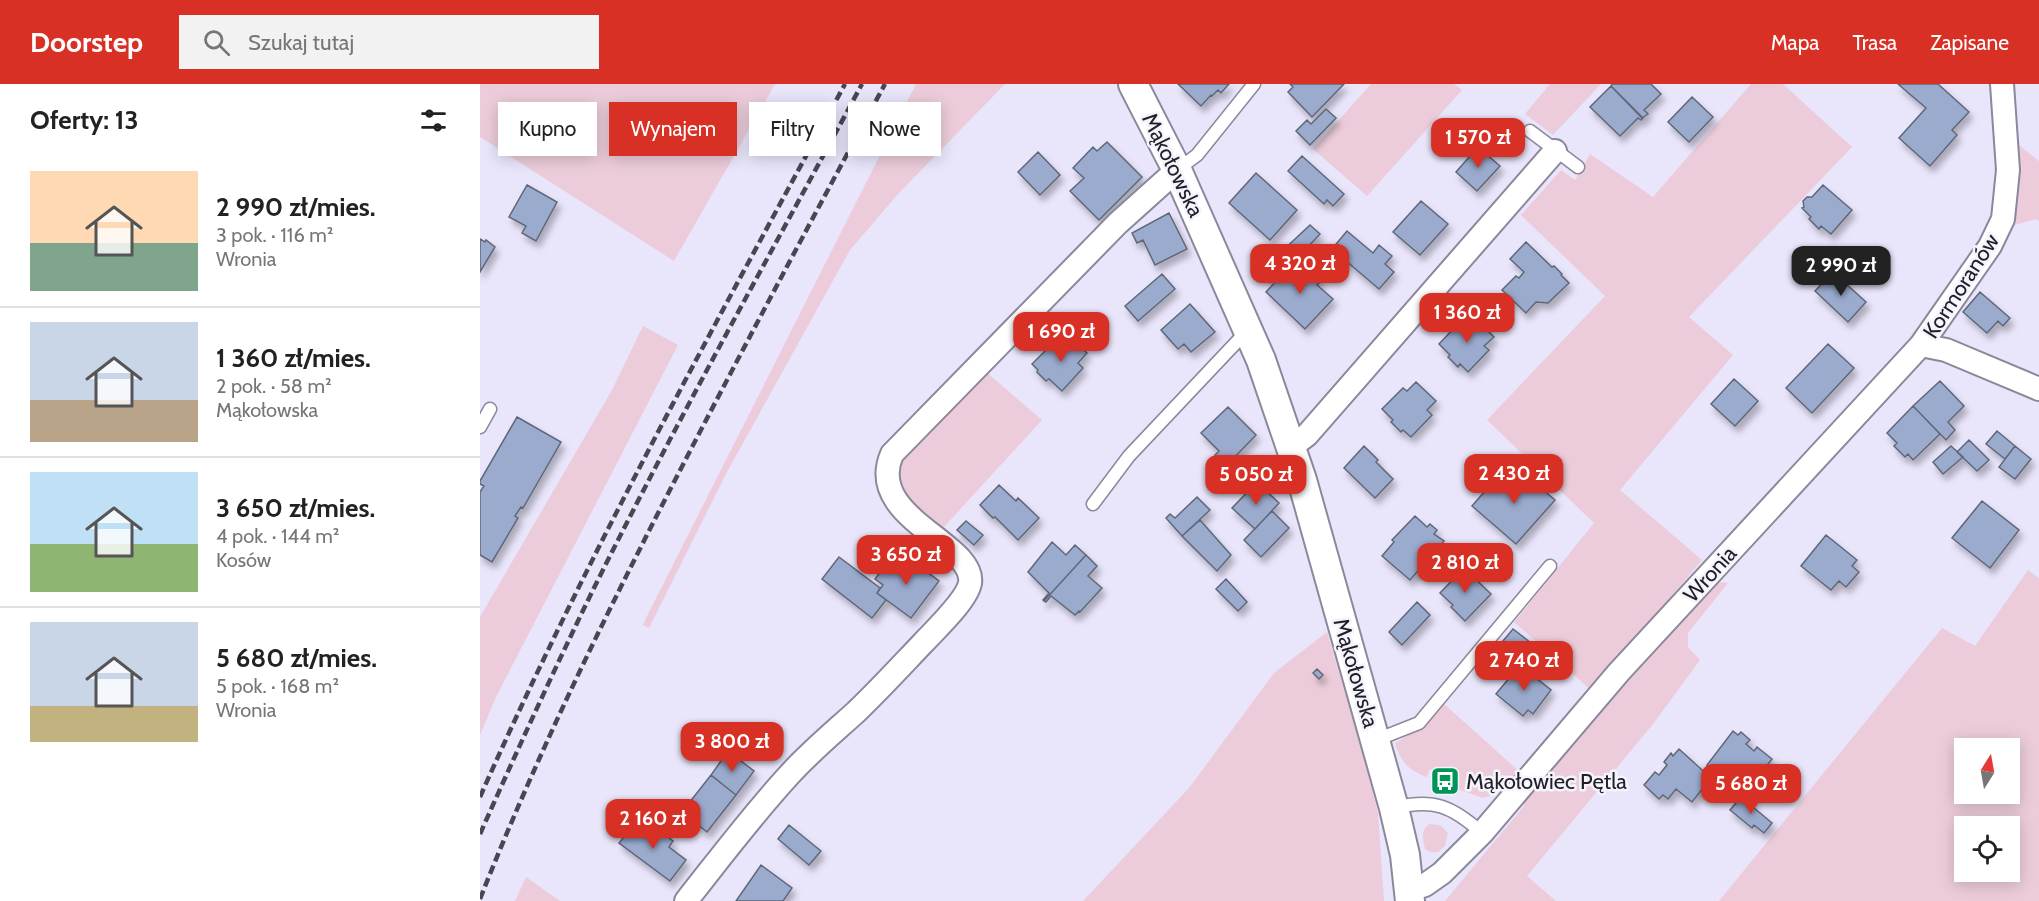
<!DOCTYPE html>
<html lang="pl">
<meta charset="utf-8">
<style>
:root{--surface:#fff;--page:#f2f2f2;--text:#222;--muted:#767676;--line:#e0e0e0;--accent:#d93025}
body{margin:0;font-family:Cabin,sans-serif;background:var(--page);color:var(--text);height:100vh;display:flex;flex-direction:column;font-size:22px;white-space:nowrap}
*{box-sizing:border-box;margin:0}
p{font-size:20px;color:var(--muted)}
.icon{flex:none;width:33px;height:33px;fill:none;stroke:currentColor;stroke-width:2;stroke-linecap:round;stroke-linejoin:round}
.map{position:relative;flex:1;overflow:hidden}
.side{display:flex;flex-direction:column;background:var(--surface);width:480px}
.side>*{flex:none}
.hud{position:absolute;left:18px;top:18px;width:570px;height:54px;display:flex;gap:12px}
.needle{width:39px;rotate:11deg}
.tools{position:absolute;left:1474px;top:654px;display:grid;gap:12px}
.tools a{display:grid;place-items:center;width:66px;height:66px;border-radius:0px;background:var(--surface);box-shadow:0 3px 15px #0003;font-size:30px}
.price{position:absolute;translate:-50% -51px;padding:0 14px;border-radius:12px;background:var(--accent);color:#fff;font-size:20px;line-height:39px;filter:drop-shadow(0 2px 3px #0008)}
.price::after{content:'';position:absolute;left:50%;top:36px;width:18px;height:14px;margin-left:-9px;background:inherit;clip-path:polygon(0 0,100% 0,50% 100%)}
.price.on{background:#222;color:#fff}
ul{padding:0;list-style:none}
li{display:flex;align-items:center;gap:18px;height:150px;padding:0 30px}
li+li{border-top:2px solid var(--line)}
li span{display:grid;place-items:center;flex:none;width:168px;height:120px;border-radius:0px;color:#555}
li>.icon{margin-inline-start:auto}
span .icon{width:72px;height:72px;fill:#fffc;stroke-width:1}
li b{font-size:26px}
h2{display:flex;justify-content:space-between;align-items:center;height:72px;padding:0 30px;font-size:26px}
.pill{padding:0 21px;border-radius:0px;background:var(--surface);box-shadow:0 3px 15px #0003;font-size:21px;line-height:54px}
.pill.on{background:var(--accent);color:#fff}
header{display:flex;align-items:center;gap:36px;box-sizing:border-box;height:84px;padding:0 30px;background:var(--accent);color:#fff}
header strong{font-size:28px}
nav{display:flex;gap:33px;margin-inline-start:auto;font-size:21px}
.search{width:420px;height:54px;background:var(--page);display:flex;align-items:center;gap:15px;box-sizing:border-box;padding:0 21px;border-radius:0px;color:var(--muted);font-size:22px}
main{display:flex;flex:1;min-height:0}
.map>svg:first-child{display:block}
</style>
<header>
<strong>Doorstep</strong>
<div class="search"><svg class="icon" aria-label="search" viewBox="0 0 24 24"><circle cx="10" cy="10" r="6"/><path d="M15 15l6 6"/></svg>Szukaj tutaj</div>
<nav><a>Mapa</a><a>Trasa</a><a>Zapisane</a></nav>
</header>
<main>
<section class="side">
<h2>Oferty: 13<svg class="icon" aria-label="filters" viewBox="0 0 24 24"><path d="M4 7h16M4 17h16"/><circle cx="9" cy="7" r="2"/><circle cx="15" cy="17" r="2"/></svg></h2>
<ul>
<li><span style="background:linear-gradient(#ffd9b3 60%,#7fa58c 0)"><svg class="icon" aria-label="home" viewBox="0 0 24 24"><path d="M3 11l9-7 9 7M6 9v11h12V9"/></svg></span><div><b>2 990 zł/mies.</b><p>3 pok. · 116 m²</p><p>Wronia</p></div></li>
<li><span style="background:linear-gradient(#c9d6e8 65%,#b9a48a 0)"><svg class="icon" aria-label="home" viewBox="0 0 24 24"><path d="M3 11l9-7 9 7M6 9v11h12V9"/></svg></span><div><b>1 360 zł/mies.</b><p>2 pok. · 58 m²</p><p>Mąkołowska</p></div></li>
<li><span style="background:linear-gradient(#bfe0f5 60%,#8fb573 0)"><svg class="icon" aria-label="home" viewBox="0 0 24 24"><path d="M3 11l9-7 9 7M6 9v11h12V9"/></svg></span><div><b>3 650 zł/mies.</b><p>4 pok. · 144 m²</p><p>Kosów</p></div></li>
<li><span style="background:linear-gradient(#c9d6e8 70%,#c2b280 0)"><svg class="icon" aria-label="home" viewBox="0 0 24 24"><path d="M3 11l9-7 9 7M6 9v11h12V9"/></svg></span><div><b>5 680 zł/mies.</b><p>5 pok. · 168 m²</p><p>Wronia</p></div></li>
</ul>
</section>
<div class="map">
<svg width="1559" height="817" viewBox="0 0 1559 817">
<defs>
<filter id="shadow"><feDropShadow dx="3.5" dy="6" stdDeviation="3" flood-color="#0004"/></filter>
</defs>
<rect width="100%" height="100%" fill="#e9e5fb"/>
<!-- green -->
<path fill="#ecccda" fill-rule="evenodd" d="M0,0H295L194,177L0,53Z
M436,0H525L418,110L370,166L247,388L169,544L163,541L165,536Z
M891,0H974L982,6L887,112L833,65Z
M1070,0H1121L1073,51L1045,30Z
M1271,0H1303L1372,63L1209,233L1253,271L1140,406L1222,476L1111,606L1034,538L1114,439L1007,336L1125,212L1041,131L1081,86L1095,96L1110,70L1173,113Z
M1536,59L1559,77V137L1556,135L1535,141Z
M163,242L198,261L16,613L0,651V533L132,306Z
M505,287L562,336L462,445L422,413L415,383Z
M1548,486L1559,494V817H1239L1462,544L1495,562ZM1485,664H1530V710H1485ZM1485,742H1530V788H1485Z
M1236,498L1248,499L1208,549V563L1220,576L1173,640L1047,792L1076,817H965L1044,722L1041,718L1191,544Z
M847,548L884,672L898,729L904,817H603L709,704L794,589Z
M963,619L1040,688L1025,704L1019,700L1009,712L1003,714L969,702L971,693L950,685L947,693C929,687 920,677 915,659L938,646Z
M949,740L960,741L968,749L965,762L958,768H950L945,765C943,755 940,747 949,740Z
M46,793L80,817H35Z"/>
<!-- building -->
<path fill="#9babce" stroke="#5f6779" stroke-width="1.5" filter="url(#shadow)" d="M698,0H749L741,9L738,6L732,12L731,11L721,22Z
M810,0H864L832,33L808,8L813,3Z
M1132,0H1171L1181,10L1164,26L1168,30L1162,34L1131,2Z
M1418,0H1458L1489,28L1472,46L1477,51L1450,82L1419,54L1446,24Z
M1131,2L1163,34L1161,36L1158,34L1140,52L1110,23Z
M1212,13L1233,33L1209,58L1188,38Z
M846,25L856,34L830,61L816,47L827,36L831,40Z
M627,58L662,93L619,136L590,107L604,94L593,84L613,63L617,67Z
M998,63L1020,82L997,107L976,88Z
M558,68L580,91L560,111L538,88Z
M822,72L864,110L853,122L847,116L844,120L808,87Z
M776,89L817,126L790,156L749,119Z
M47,101L77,118L56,157L42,149L46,142L29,133Z
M1343,101L1372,126L1351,150L1341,142L1339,145L1329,135L1331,133L1322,124L1324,123L1323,117L1327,113H1332Z
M941,117L968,140L940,171L913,148Z
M689,129L707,165L675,181L663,156L657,159L652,149Z
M830,141L840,150L794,199L784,190L801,172L799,170Z
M867,147L893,169L899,161L912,172L905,180L914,188L899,205L852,165Z
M0,155L5,158L6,156L15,163L0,188Z
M1046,158L1072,183L1074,182L1082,190L1081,191L1089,199L1068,219L1056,218L1046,229L1022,206L1036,192L1039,194L1044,188L1030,175Z
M813,179L829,193L833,190L841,197L837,201L853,215L825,245L786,208Z
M1353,188L1386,218L1368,238L1335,207Z
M682,190L695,205L658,237L645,222Z
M1500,208L1530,234L1523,242L1518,237L1507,249L1483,228Z
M710,220L735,248L711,268L704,260L698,265L681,246Z
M993,232L1014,253L1004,262L1009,266L988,288L980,280L978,283L968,273L970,271L959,260L980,238L983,242Z
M588,251L607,269L598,279L603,284L582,307L569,295L566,297L557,288L558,286L552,280L575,257L579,261Z
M1348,260L1374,284L1332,329L1306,304Z
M1254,295L1278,317L1255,342L1231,320Z
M1460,297L1484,322L1468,338L1475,346L1466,356L1433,322Z
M936,298L956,317L947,326L952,331L931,353L923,346L921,348L911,338L913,336L902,325L923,304L927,307Z
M1433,322L1460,350L1433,376L1428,370L1425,373L1414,362L1417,359L1407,349Z
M748,323L776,351L747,381H741L735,376V371L739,367L721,349Z
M37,333L81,358L43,424L41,423L35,432L38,434L12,478L0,471V408L4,402L0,400V397Z
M1517,347L1535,362L1525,375L1506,360Z
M1489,356L1509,376L1497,387L1477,368Z
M884,362L898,376L896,378L913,395L895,414L864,384Z
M1471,362L1483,373L1463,390L1453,378Z
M1535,362L1551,375L1535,395L1519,383Z
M1038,384L1075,416L1036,460L992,422L1012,399L1019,405Z
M777,398L799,419L775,445L752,424Z
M519,401L536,417L538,414L559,434L538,456L515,433L513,434L500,421Z
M717,413L730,426L702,452L686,434L690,430L695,434Z
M1502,417L1539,446L1510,484L1472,454Z
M792,427L809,444L781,473L764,456Z
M935,432L947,443L950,440L957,446L954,450L964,457L930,496L902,472L914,458L912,456Z
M720,436L751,471L737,487L702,452Z
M486,437L503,451L494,461L477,446Z
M1346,451L1377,476L1372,482L1379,488L1366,503L1359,497L1351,506L1321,482Z
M572,458L586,471L595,461L606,471L564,517L563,516L569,509L548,488Z
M606,471L617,482L608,492L622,504L600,528L599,527L595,531L571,512L566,518L564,517Z
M426,472L459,497L431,534L397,509L403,501L395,495L406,480L415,487Z
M359,473L400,504L397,509L406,516L392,534L342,495Z
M984,484L1011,510L985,537L971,523L973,521L960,509Z
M746,495L767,518L758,527L736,505Z
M937,518L950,531L922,561L909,548Z
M1033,545L1055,562L1034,588L1012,570Z
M1040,581L1071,606L1053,630L1048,626L1043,632L1016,610Z
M837,585L843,591L839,595L833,589Z
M1253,647L1258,651L1261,648L1270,656L1266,660L1274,667L1277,663L1292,675L1281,689L1278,686L1274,691L1265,684L1259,691L1248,683L1241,692L1227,681Z
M1199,665L1231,694L1212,718L1196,705L1188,715L1183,711L1179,715L1164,701L1175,688L1179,691L1187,681L1184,678L1191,669L1193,672Z
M248,667L274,687L256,711L231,691Z
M231,691L256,711L227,748L202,728Z
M1261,713L1292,739L1284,749L1274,741L1272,744L1250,726Z
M156,738L171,750L176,744L193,757L189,763L206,776L190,797L139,759Z
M309,741L341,767L329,781L298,755Z
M281,781L312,804L303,817H256Z"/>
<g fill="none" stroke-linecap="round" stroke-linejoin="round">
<!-- service casing -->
<g stroke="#8c889c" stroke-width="15">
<path id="service" d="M1050,47L1098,83
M697,86L717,71L774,0
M0,343L10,325
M613,420L649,372L767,247
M896,656L939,639L1070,482
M914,724C953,714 972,722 1002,749"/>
</g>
<!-- minor casing -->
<g stroke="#8c889c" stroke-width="26">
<path id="minor" d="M1441,261L1510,162L1523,135L1528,86L1522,0
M811,363L827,351L1075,67
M930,806L945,801L962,789L1002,749L1139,588L1441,261L1466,266L1559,305
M206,817C240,774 273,730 310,690C330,668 354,648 376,628C399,606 421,582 443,559C455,546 487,516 490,499C496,459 384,434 412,370L638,139L697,86"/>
</g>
<!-- tertiary casing -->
<g stroke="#8c889c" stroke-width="32">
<path id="tertiary" d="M653,0L697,86L781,276L822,396L914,724L925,771L930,817"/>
</g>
<!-- service -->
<use href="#service" stroke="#fff" stroke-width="12"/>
<!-- minor -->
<use href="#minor" stroke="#fff" stroke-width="22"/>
<!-- tertiary -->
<use href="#tertiary" stroke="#fff" stroke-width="28"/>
<!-- rail -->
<path stroke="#484651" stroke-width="4.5" stroke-dasharray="9 4.5" stroke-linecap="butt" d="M0,713C108,469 238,235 365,0
M0,750C36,669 73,588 112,508C197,336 291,169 382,0
M0,815C56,673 123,536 193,400C262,266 333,133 405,0"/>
</g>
<!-- icons -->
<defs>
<g id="bus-square" transform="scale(1.5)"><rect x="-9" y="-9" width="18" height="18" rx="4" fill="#009557" stroke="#f5f4fd"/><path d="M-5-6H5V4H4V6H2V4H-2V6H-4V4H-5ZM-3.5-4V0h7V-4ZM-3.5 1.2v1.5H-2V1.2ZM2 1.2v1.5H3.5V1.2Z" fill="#fff"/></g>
</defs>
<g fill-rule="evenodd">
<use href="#bus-square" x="965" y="697"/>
</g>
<g text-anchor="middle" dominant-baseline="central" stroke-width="5" stroke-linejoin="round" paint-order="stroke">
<!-- street labels -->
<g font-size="22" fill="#201f27" stroke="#f5f4fd">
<text transform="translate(693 81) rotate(64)">Mąkołowska</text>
<text transform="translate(1481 202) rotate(-57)">Kormoranów</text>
<text transform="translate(1230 490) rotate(-48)">Wronia</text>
<text transform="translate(876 589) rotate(74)">Mąkołowska</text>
</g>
<!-- poi labels -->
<g font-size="22" fill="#201f27" stroke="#f5f4fd" text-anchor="start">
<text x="986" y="697">Mąkołowiec Pętla</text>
</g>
</g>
</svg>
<div class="tools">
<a><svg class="needle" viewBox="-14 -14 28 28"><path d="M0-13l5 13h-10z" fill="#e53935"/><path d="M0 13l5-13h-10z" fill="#767676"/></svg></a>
<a><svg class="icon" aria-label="locate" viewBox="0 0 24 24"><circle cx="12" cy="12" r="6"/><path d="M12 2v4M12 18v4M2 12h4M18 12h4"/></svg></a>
</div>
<b class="price" style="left:998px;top:85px">1 570 zł</b>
<b class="price" style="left:820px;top:211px">4 320 zł</b>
<b class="price on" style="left:1361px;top:213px">2 990 zł</b>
<b class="price" style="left:987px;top:260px">1 360 zł</b>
<b class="price" style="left:581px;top:279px">1 690 zł</b>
<b class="price" style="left:1034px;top:421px">2 430 zł</b>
<b class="price" style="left:776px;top:422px">5 050 zł</b>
<b class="price" style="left:426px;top:502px">3 650 zł</b>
<b class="price" style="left:985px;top:510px">2 810 zł</b>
<b class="price" style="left:1044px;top:608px">2 740 zł</b>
<b class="price" style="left:252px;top:689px">3 800 zł</b>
<b class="price" style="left:1271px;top:731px">5 680 zł</b>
<b class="price" style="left:173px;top:766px">2 160 zł</b>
<div class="hud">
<a class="pill">Kupno</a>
<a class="pill on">Wynajem</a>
<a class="pill">Filtry</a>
<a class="pill">Nowe</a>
</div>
</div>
</main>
